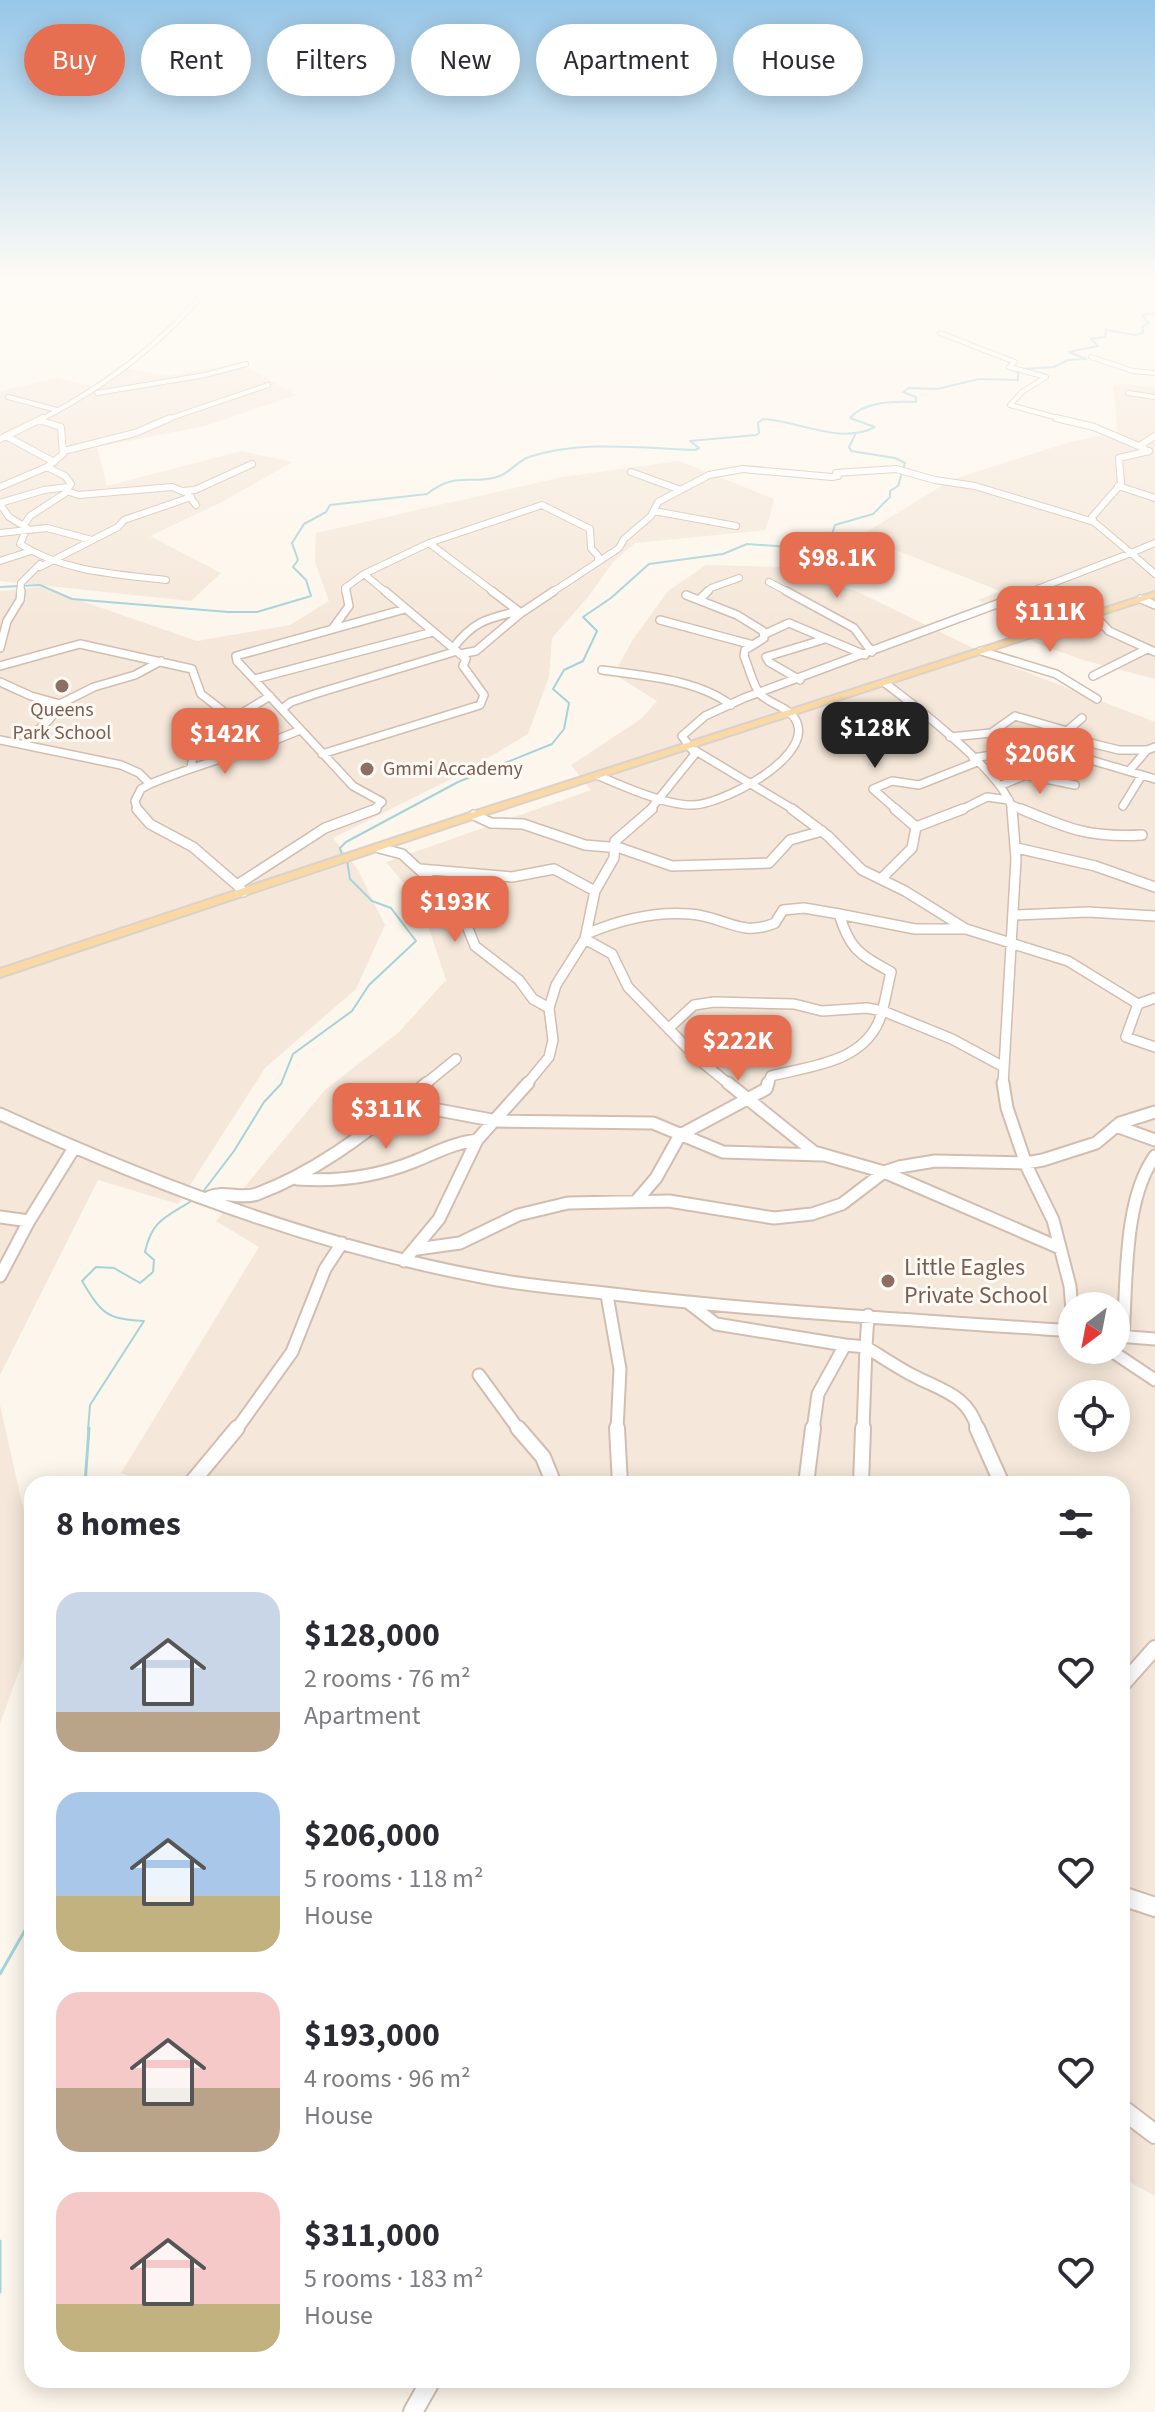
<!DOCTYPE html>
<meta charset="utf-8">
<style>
:root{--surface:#fff;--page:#f2f2f3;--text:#2b2b33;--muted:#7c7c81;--accent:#e76f51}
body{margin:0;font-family:"Source Sans 3",sans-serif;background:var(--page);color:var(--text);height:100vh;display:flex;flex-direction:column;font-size:30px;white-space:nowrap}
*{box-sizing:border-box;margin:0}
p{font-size:26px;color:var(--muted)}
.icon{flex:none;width:44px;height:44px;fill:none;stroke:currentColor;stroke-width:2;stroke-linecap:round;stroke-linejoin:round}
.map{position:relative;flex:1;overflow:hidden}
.drawer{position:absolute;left:24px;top:1476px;width:1106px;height:912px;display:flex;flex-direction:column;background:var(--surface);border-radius:24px;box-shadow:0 4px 20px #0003}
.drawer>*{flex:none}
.banner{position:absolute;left:24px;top:24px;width:1108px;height:72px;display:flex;gap:16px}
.needle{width:52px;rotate:212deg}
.buttons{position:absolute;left:1058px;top:1292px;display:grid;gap:16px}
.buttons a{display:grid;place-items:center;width:72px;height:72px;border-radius:50%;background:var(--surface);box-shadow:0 4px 20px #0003;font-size:40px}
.price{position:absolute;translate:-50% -68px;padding:0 18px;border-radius:16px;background:var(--accent);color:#fff;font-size:26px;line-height:52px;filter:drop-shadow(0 2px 4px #0008)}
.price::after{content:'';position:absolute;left:50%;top:48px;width:24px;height:18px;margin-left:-12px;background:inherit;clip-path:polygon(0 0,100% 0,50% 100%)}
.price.current{background:#222;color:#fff}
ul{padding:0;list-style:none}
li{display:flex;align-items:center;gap:24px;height:200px;padding:0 32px}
li span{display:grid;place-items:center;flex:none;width:224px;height:160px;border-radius:24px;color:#555}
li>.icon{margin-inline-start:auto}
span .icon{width:96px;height:96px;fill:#fffc;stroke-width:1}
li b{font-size:34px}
h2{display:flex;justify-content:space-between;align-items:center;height:96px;padding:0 32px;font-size:34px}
.tag{padding:0 28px;border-radius:36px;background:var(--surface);box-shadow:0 4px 20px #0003;font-size:28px;line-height:72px}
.tag.current{background:var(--accent);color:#fff}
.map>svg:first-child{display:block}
</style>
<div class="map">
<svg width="1155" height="2412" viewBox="0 0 1155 2412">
<rect width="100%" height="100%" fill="#fdf6ec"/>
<!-- residential -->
<path fill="#f5e8da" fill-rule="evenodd" d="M239,363L297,395L205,426L97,447L107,486L241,451L292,462L220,503L150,536L221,573L191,601L0,581V391L58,378L92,386L118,367L168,376Z
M1121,384L1155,387V679L1083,660L1036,643L1019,632L1033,626L978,600L1000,591L860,536L951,480L1070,442L1118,432L1113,385Z
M679,461L774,499L766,530L635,543L613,562L588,597L552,638L549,677L528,734L465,772L333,838L358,870L385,925L356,989L265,1068L178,1204L98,1180L0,1375V591L41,587L197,641L290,625L329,601L315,562L316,533L563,477Z
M706,565L782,567L858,592L1008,665L1155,722V2196L1122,2178V1484H151L121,1473L259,1247L216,1221L325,1090L399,1032L446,980L421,904L386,862L591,790L571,765L641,719L657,701L614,674L632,641L668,591ZM1072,1306H1116V1350H1072ZM1072,1394H1116V1438H1072Z
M0,1405L32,1547V1635L0,1724Z"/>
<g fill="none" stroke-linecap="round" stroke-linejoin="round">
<!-- stream-far1 -->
<path stroke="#a5d3da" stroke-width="2" d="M1023,369L1054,367L1068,360L1086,359L1069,352L1098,346L1091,339L1105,337L1106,330L1135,335L1143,333L1142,327L1149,323L1142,315L1155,313
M0,587L40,585L72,599L228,612H257L311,596L306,580L293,567L298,560L292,543L304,524L326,512L330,505L427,494C456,471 469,485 497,477C509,474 517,461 529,457C582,440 640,448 695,450L699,448L690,441L756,435L759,433L758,423L763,419C799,421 841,445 875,427L850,418C865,401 895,401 916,402V397L903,392L909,388L937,389L979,379L1018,380V372
M342,855L340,848L346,842L458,782L552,744L564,729L569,703L553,689L564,670L583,661L597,631L583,617L611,598L649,564L723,554L747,544L817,549L829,543L835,525L873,514L890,497V491L898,486L905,463L895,458L851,451L849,447L855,435
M202,1193L234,1151L264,1102L281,1084L293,1054L352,1011L369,985L416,941L391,908L372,901L350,879L347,860
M88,1430L90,1405L144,1321C106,1319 102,1314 82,1281L96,1267L114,1268L140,1283L153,1272L154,1260L145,1252C152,1219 167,1217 193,1200"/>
<!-- stream -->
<path stroke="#a5d3da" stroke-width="3" d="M85,1484L89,1428
M0,1974L32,1918
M0,2241V2292"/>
<!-- minor-far6 casing -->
<g stroke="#d1beb0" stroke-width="6">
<path id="minor-far6" d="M846,282L897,289L1006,283
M940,333L1015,362L1009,367L1046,377L1022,392L1010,405L1065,420
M1091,357L1133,371L1155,373
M97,393L205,375L246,364
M1128,393L1155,397
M8,397L57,410
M40,420C108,385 164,342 213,282
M165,420L268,385"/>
</g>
<!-- minor-far5 casing -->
<g stroke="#d1beb0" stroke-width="8">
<path id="minor-far5" d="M1056,418L1094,427L1141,447
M6,436L54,462
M0,439L43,418
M1144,448L1141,445L1155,436
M64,451L135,433L170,418
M47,467L65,476L71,484L66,491L79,495L172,487L187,493L196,505
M631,472L678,489
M1118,486L1155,498
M0,487L47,467L63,454L61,427L39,420
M183,491L195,490L252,464
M0,503L44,490L68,487
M0,504L9,517L27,528L20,544C64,572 115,574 166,580
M654,511L736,526
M1094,522L1092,517L1121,484L1119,458L1149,451
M24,525L30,516L67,492
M0,533L47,528L92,540
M429,543L542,505L590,529L591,548L598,556V562L551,593
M0,561L31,551
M598,562L619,548L624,539L651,516L658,502L709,475L743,469L832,477L838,476L836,473L896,469L935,480L975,486L1094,522L1131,553L1155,543
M40,567L118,527L124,520L191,497
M769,582L790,593
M20,593L21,583L40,564
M346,593L345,588L364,574
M387,593L364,574L429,543L495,593
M706,593L711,588L739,578
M1027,593L1131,553L1155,574"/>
</g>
<!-- minor-far4 casing -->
<g stroke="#d1beb0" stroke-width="10">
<path id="minor-far4" d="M385,591L460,654
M786,591L854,628L872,652
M1141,599L1155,605
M699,600L708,591
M521,613L554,591
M1093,614L1109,631L1155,652
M660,620L753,645
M333,628L349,606L346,591
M765,634L789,623L865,655
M0,648L7,621L20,600L21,591
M453,648C474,621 486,619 518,611
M981,651L1056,674L1097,699
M460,654L476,651L521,613L492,591
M0,666L80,644L192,669L201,694L232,718
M602,670C644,676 697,679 731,705
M1093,676L1147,649
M255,679L433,632
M800,680L769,662L766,657L825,639
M0,682L31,696L60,704
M885,683C914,705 1009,777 1012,811
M282,709L291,702L318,693L457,651
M1058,735L1119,750H1147
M950,737L991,733L1015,716L1067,731
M0,740L121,765L139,773L150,784L141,789L135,801L138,811
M23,744L49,720L60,704L94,687L135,675L161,661
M1030,749L1067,731L1082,718
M696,751L796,811
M322,754L480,705L484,695L463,666L466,659L460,654
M973,758L1029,749L1094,761L1155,779
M191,767L195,747L200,739L270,696
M1129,771L1147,750L1155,747
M599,776C622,786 668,806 693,805C722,804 806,761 798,726C794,708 773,706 761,695C753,687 749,667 744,656L745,650L764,638L763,631L737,615L686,595
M150,784C200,763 250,752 300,730
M1002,785L1026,775L1075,785
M1012,805L1026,811
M1123,806L1142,775
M372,811L382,802L353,786L237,661L236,656L405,609
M649,811L695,754L682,736L705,716L744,698L1032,591
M898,811L873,789L892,781L919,785L977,762
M959,811L987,797L1009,800"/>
</g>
<!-- minor-far3 casing -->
<g stroke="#d1beb0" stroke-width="12">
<path id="minor-far3" d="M137,809L150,824L193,847L237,885
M792,809L828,836L862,870L905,891L966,929L1068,961L1138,1004
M895,809L916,827
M1021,809C1069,829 1089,838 1142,835
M474,815L491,823L523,824L585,845L620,848L672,866L769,863L790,840L822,831
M379,848L402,854L459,906L475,946L519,980L533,999L549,1008
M1017,848L1095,866L1155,887
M420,869L512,877L554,869L595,891
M881,879L912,848L916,827L963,809
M243,892L237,885L325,828L376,809
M1014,915L1088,912L1155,916
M586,934C619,920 654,911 690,914C724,916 740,938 775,923L783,910L804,908L839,914
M585,939L612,954L628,987L697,1058L730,1085
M1155,998L1138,1004L1126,1037L1155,1047
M669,1028L694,1005L714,1002L794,1004L822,1011L867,1008L883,1011L952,1039L1002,1066
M424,1085L456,1059
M526,1085L549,1057L553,1040L549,1008L556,985L585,939L595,891L614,858L615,841L652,809
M768,1085L771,1076C810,1066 861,1063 879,1021C885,1005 887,988 891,972C859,954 850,950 839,914L915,929H966
M1003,1085L1016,859L1012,809"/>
</g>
<!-- minor-far2 casing -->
<g stroke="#d1beb0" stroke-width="15">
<path id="minor-far2" d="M728,1083L814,1152L884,1172L1060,1248
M1003,1083L1007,1108L1027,1167L1053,1220L1070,1286L1072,1311
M407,1099L427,1083
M0,1114C154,1185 319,1247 487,1278C528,1286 571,1289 613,1294C765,1312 919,1320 1072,1331
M1116,1126L1155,1140
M297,1179C337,1182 375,1177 413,1162C435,1153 453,1143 477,1140
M209,1197C225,1190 241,1200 257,1194C313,1173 362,1137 407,1099L433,1109L497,1121L653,1123L723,1152L822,1155
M637,1200L656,1178L680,1135L766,1089L768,1083
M0,1217L29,1221L74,1148
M417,1249L460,1243L518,1215L568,1203L669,1201L774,1218L812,1214L842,1204L884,1172L899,1167L935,1161L1026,1163L1043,1160L1096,1143L1120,1123L1155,1112
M404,1261L439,1219L477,1140L528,1083
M0,1276L29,1221
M607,1295L620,1369L617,1430
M690,1304L716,1324L845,1345
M1117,1336L1155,1339
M1123,1336C1127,1283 1123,1200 1155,1156
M1110,1350L1155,1380
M479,1375L519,1430
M236,1430L292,1352L325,1269L342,1243
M813,1430L818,1394L845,1345L866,1347L868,1315
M863,1430L866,1347C882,1357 898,1368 914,1376C943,1391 968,1395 978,1430"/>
</g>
<!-- minor-far1 casing -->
<g stroke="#d1beb0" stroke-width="18">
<path id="minor-far1" d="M518,1428L543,1457L554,1484
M617,1428L620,1484
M977,1428L1002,1484
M193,1481L237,1428
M806,1484L813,1428
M861,1484L863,1428
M1122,1685L1155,1648"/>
</g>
<!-- minor casing -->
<g stroke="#d1beb0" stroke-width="22">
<path id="minor" d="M1122,1896L1155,1907
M1122,2109L1155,2134
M413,2412L431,2380"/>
</g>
<!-- major casing -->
<g stroke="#dad1cd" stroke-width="4">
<path id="major" d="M1155,592V597L478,817L0,977V969L470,813Z"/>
</g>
<!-- minor-far6 -->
<use href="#minor-far6" stroke="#fff" stroke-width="4"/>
<!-- minor-far5 -->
<use href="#minor-far5" stroke="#fff" stroke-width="6"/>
<!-- minor-far4 -->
<use href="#minor-far4" stroke="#fff" stroke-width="7"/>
<!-- minor-far3 -->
<use href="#minor-far3" stroke="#fff" stroke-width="9"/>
<!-- minor-far2 -->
<use href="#minor-far2" stroke="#fff" stroke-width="11"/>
<!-- minor-far1 -->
<use href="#minor-far1" stroke="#fff" stroke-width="14"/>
<!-- minor -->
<use href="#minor" stroke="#fff" stroke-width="18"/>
<!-- major -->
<use href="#major" fill="#fbd9a5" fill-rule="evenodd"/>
</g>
<!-- sky -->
<linearGradient id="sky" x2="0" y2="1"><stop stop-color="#97c7e8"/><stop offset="0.45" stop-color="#fefbf6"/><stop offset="1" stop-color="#fefbf6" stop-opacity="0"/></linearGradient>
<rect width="1155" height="620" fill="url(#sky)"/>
<!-- markers -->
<g fill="#8d6e63" stroke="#fffaf3" stroke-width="3">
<circle cx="62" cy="686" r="8"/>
<circle cx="367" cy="769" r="8"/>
<circle cx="888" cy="1281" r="8"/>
</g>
<g text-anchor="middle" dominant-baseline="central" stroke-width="6" stroke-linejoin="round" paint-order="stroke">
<!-- far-education labels -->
<g font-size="20" fill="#785e54" stroke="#fffaf3">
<text x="62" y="710">Queens<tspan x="62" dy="23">Park School</tspan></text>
<text x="383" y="769" text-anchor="start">Gmmi Accademy</text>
</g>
<!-- education labels -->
<g font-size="24" fill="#785e54" stroke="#fffaf3" text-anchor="start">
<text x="904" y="1267">Little Eagles<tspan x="904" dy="28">Private School</tspan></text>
</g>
</g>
</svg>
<div class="buttons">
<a><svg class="needle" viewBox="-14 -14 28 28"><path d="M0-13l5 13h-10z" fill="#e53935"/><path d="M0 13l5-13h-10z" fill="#7c7c81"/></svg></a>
<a><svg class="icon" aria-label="locate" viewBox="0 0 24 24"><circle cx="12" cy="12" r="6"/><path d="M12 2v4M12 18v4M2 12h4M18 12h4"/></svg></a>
</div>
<b class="price" style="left:837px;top:600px">$98.1K</b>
<b class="price" style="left:1050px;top:654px">$111K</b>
<b class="price current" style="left:875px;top:770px">$128K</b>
<b class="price" style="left:225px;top:776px">$142K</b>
<b class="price" style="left:1040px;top:796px">$206K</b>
<b class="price" style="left:455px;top:944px">$193K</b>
<b class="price" style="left:738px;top:1083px">$222K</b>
<b class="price" style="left:386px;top:1151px">$311K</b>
<div class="banner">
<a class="tag current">Buy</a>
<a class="tag">Rent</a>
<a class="tag">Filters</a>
<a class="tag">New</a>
<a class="tag">Apartment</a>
<a class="tag">House</a>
</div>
<section class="drawer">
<h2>8 homes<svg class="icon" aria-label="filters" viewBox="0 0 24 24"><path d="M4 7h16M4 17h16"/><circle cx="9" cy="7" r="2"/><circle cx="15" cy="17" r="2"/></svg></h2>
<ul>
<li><span style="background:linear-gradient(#c9d6e8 75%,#b9a48a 0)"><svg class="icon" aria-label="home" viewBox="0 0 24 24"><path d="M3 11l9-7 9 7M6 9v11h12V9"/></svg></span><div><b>$128,000</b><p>2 rooms · 76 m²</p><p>Apartment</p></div><svg class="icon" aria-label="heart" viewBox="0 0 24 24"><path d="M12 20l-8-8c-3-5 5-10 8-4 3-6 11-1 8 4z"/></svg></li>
<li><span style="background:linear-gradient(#a9c7e8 65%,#c2b280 0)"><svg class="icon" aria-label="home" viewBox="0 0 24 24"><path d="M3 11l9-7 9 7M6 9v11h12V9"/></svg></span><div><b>$206,000</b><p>5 rooms · 118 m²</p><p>House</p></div><svg class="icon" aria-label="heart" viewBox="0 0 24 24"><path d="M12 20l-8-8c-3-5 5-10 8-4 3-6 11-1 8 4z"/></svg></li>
<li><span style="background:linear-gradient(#f6c9c9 60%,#b9a48a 0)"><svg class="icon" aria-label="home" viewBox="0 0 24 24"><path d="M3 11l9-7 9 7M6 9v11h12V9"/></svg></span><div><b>$193,000</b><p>4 rooms · 96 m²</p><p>House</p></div><svg class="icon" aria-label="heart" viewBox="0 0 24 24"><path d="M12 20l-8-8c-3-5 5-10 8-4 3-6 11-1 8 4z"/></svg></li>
<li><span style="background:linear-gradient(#f6c9c9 70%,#c2b280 0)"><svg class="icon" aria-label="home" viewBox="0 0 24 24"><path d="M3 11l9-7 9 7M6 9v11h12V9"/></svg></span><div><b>$311,000</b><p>5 rooms · 183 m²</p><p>House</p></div><svg class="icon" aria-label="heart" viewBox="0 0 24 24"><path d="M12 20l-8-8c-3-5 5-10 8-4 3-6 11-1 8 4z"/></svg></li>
</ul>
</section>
</div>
